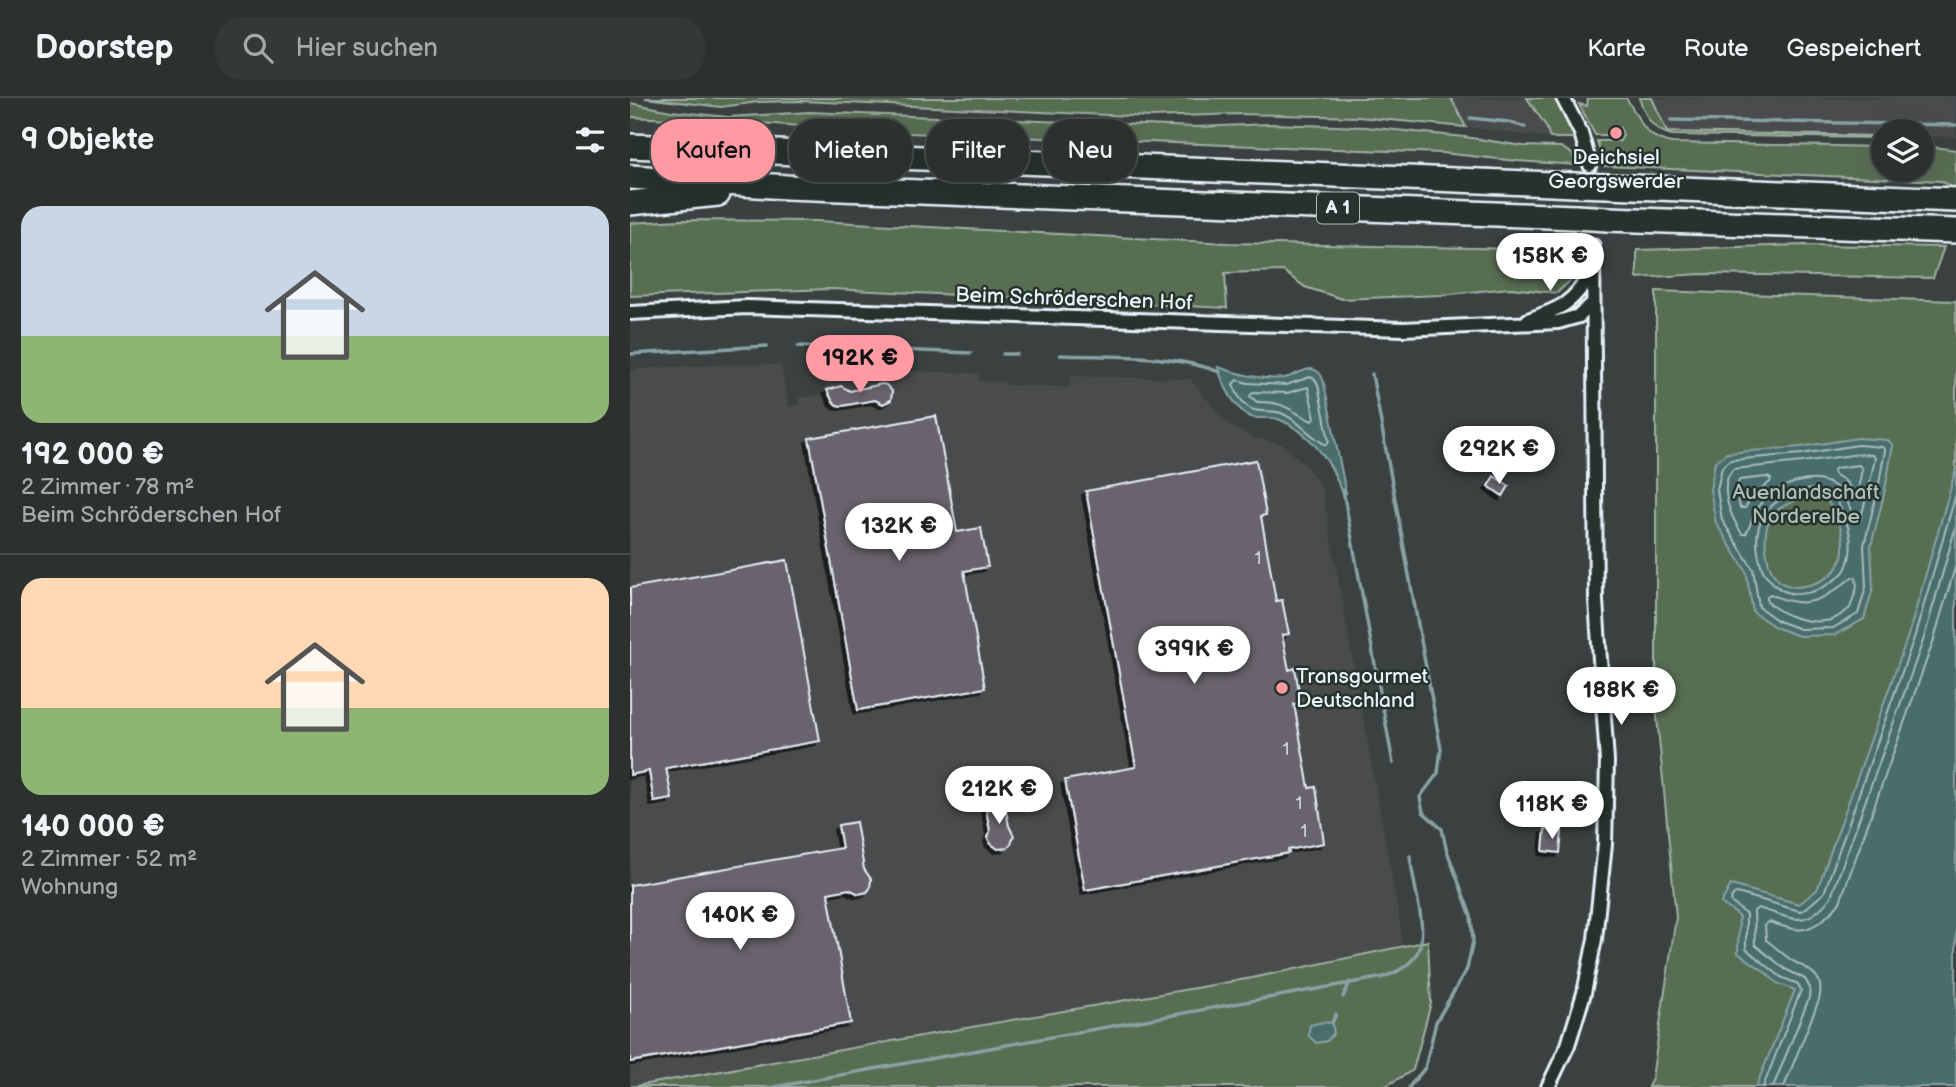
<!DOCTYPE html>
<html lang="de">
<meta charset="utf-8">
<style>
:root{--surface:#2c3130;--page:#343938;--text:#f1f3f6;--muted:#a6a9ab;--line:#484c4c;--accent:#ff9aa2}
body{margin:0;font-family:"Balsamiq Sans",sans-serif;background:var(--page);color:var(--text);height:100vh;display:flex;flex-direction:column;font-size:26px;white-space:nowrap}
*{box-sizing:border-box;margin:0}
p{font-size:23px;color:var(--muted)}
.icon{flex:none;width:38px;height:38px;fill:none;stroke:currentColor;stroke-width:2;stroke-linecap:round;stroke-linejoin:round}
.map{position:relative;flex:1;overflow:hidden}
.panel{display:flex;flex-direction:column;background:var(--surface);width:630px}
.panel>*{flex:none}
.top-card{position:absolute;left:21px;top:21px;width:665px;height:63px;display:flex;gap:14px}
.buttons{position:absolute;left:1241px;top:21px;display:grid;gap:14px}
.buttons a{display:grid;place-items:center;width:63px;height:63px;border-radius:50%;background:var(--surface);box-shadow:0 7px 28px #0002,0 0 0 2px var(--line);font-size:35px}
.price{position:absolute;translate:-50% -60px;padding:0 16px;border-radius:24px;background:#fff;color:#222;font-size:23px;line-height:46px;filter:drop-shadow(0 2px 4px #0008)}
.price::after{content:'';position:absolute;left:50%;top:42px;width:21px;height:16px;margin-left:-10px;background:inherit;clip-path:polygon(0 0,100% 0,50% 100%)}
.price.current{background:var(--accent);color:#111}
ul{padding:0;list-style:none}
li{display:grid;align-content:center;gap:14px;height:371px;padding:0 21px}
li+li{border-top:2px solid var(--line)}
li span{display:grid;place-items:center;height:217px;border-radius:21px;color:#555}
li>.icon{margin-inline-start:auto}
span .icon{width:126px;height:126px;fill:#fffc;stroke-width:1}
li b{font-size:30px}
h2{display:flex;justify-content:space-between;align-items:center;height:84px;padding:0 21px;font-size:30px}
.chip{padding:0 24px;border-radius:28px;background:var(--surface);box-shadow:0 7px 28px #0002,0 0 0 2px var(--line);font-size:24px;line-height:63px}
.chip.current{background:var(--accent);color:#111}
header{display:flex;align-items:center;gap:42px;box-sizing:border-box;height:98px;padding:0 35px;background:var(--surface);border-bottom:2px solid var(--line)}
header strong{font-size:33px}
nav{display:flex;gap:38px;margin-inline-start:auto;font-size:24px}
.search{width:490px;height:63px;background:var(--page);display:flex;align-items:center;gap:18px;box-sizing:border-box;padding:0 24px;border-radius:28px;color:var(--muted);font-size:26px}
main{display:flex;flex:1;min-height:0}
.map>svg:first-child{display:block}
</style>
<header>
<strong>Doorstep</strong>
<div class="search"><svg class="icon" aria-label="search" viewBox="0 0 24 24"><circle cx="10" cy="10" r="6"/><path d="M15 15l6 6"/></svg>Hier suchen</div>
<nav><a>Karte</a><a>Route</a><a>Gespeichert</a></nav>
</header>
<main>
<section class="panel">
<h2>9 Objekte<svg class="icon" aria-label="filters" viewBox="0 0 24 24"><path d="M4 7h16M4 17h16"/><circle cx="9" cy="7" r="2"/><circle cx="15" cy="17" r="2"/></svg></h2>
<ul>
<li><span style="background:linear-gradient(#c9d6e8 60%,#8fb573 0)"><svg class="icon" aria-label="home" viewBox="0 0 24 24"><path d="M3 11l9-7 9 7M6 9v11h12V9"/></svg></span><div><b>192 000 €</b><p>2 Zimmer · 78 m²</p><p>Beim Schröderschen Hof</p></div></li>
<li><span style="background:linear-gradient(#ffd9b3 60%,#8fb573 0)"><svg class="icon" aria-label="home" viewBox="0 0 24 24"><path d="M3 11l9-7 9 7M6 9v11h12V9"/></svg></span><div><b>140 000 €</b><p>2 Zimmer · 52 m²</p><p>Wohnung</p></div></li>
</ul>
</section>
<div class="map">
<svg width="1326" height="989" viewBox="0 0 1326 989">
<defs>
<filter id="shadow"><feDropShadow dx="-4" dy="4" stdDeviation="0" flood-color="#0009"/></filter>
</defs>
<rect width="100%" height="100%" fill="#3a4140"/>
<filter id="ink" filterUnits="userSpaceOnUse"><feTurbulence type="fractalNoise" baseFrequency=".0143" numOctaves="2"/><feDisplacementMap in="SourceGraphic" scale="14" xChannelSelector="R" yChannelSelector="G"/><feConvolveMatrix kernelMatrix="1 2 1 2 8 2 1 2 1" color-interpolation-filters="sRGB"/></filter>
<g filter="url(#ink)">
<!-- built -->
<path fill="#484b4d" d="M821,0H897L916,28L920,40L836,29Z
M1022,0H1326V39L1292,38V33H1253V38L1037,34Z
M114,266L151,267L159,309L170,307L168,300L196,295L192,270L349,275V283L374,284L375,287L440,289V278L560,281L599,327L624,340L653,346L679,371L692,390L771,830V844L766,852L760,857L0,989V272L36,269Z"/>
<!-- green -->
<path fill="#586e52" stroke="#a0b0a5" stroke-width="2" d="M15,0H821L836,29L728,19L609,16L521,19L172,3L128,4L91,9Z
M897,0H925L944,37L943,40H920L916,28Z
M958,0H996C1011,22 1013,40 1042,45L1253,49V72H1292V49L1312,50L1326,52V91L1311,83L974,68L967,43H990L993,37L990,30H981V37H965L949,6L957,8Z
M1009,0H1022L1037,34L1253,38V40L1042,37C1021,32 1016,19 1009,0Z
M0,5L41,13L98,19L179,14L566,29L640,26L736,29L835,39L893,48L931,49L942,56L946,67L887,63L812,55L251,34L144,26L0,19Z
M50,122L187,123L598,145L946,152L943,180L927,195L880,190L811,197L712,201L675,189L653,173L595,175L597,210L201,191L0,198V125Z
M1175,147L1314,149L1303,180L1072,176L1007,180V152Z
M1026,193L1326,203V989H1018L1022,980L1046,819L1026,609Z
M798,843L801,905L783,972L754,989H0L622,880Z"/>
<!-- water -->
<path fill="#496d6c" stroke="#89a2a4" stroke-width="2" fill-rule="evenodd" d="M588,269C609,276 631,282 654,280C662,279 671,272 680,271C689,271 692,278 694,285L716,395L711,394C703,364 679,333 648,321C639,318 629,322 621,319C605,312 592,285 588,269Z
M1228,340L1258,342L1263,347L1255,392L1241,448L1243,490L1234,521L1205,537L1169,538L1145,529L1123,514L1116,473L1086,425L1080,392L1085,364L1097,355L1170,349ZM1181,398L1196,401C1216,430 1226,472 1183,486C1172,489 1163,491 1152,485C1143,479 1138,467 1137,457C1130,418 1146,407 1181,398Z
M1326,371V989H1126L1165,892L1147,885L1134,873L1108,855L1109,818L1091,805L1101,787L1169,806L1187,792L1279,535Z
M693,924L702,925L704,935L697,943L686,945L678,937L680,927Z"/>
<g fill="none" stroke-linecap="round" stroke-linejoin="round">
<!-- shore -->
<path stroke="#a8bcc0" stroke-width="2" d="M680,279L685,281L688,287L699,343L696,347C680,339 668,321 651,315C640,311 627,316 618,309C610,303 607,295 603,286L607,282L618,285L656,287Z
M678,289L685,320L682,323C660,313 655,303 627,304L620,298L623,294L657,295Z
M1228,347L1252,349L1255,352L1248,391L1234,447L1236,489L1228,516L1203,530L1170,531L1148,523L1129,509L1123,471L1092,422L1087,392L1092,369L1101,362L1171,356Z
M1229,356L1242,357L1245,360L1239,389L1230,423L1225,422C1221,411 1215,396 1206,389C1183,372 1146,388 1130,406C1123,414 1121,427 1116,436H1112C1101,419 1087,389 1103,371L1172,364Z
M1229,367L1232,371L1228,392L1224,394L1214,382L1204,376L1203,373L1206,370Z
M1137,379L1141,381L1140,384L1122,399L1115,410H1110L1106,392L1109,382Z
M1182,391C1204,396 1207,400 1215,421C1222,436 1223,457 1215,472C1212,477 1207,480 1203,483C1184,497 1158,503 1141,483C1138,479 1133,475 1132,470C1117,425 1137,398 1182,391Z
M1222,479L1226,480L1227,489L1220,510C1215,514 1207,520 1201,522C1179,527 1152,518 1137,503V498L1140,496C1175,513 1194,503 1222,479Z
M1133,989L1171,892L1168,886L1151,879L1116,851V816L1102,805L1101,801L1104,796L1107,795L1170,813L1174,812L1194,795L1285,537L1326,396
M1143,989L1179,900L1180,890L1175,881L1155,871L1125,847L1124,813L1128,810C1163,820 1174,833 1201,799L1294,540L1326,428
M1154,989L1189,902C1195,878 1182,873 1163,863C1154,858 1145,848 1136,842L1135,827L1139,824C1163,831 1172,838 1194,821C1200,815 1206,811 1210,804L1303,544L1326,466"/>
<!-- stream -->
<path stroke="#89a2a4" stroke-width="3.5" d="M840,20L879,24L895,29
M1041,22L1326,27
M168,248L341,255
M0,256L137,248
M373,256H387
M430,257C484,259 539,255 590,274
M742,276L811,651L808,675L790,699L793,714L812,731L816,750L841,818L843,843L837,871L806,924L795,970L779,989
M713,392L763,665
M713,899L720,884
M702,925L706,916
M144,989L754,879C796,864 795,841 788,803C785,788 782,773 780,758"/>
</g>
<!-- building -->
<path fill="#68636c" stroke="#e8f1f8" stroke-width="2" filter="url(#shadow)" d="M252,286L256,287L262,293L261,302L253,306L245,302L212,308L207,307L203,304L197,292L211,288L220,293Z
M306,318L327,434L351,430L358,469L334,473L355,590L228,612L179,340Z
M626,362L636,417L631,418L646,503L652,502L659,536L652,537L659,572L665,570L671,605L664,606L679,690L686,689L694,745L658,752L659,755L455,792L435,682L506,669L456,393Z
M864,378L879,388L873,398L858,388Z
M157,462L190,643L36,670L42,701L24,704L19,673L0,677V490Z
M374,703L379,728L384,738L381,746L377,750L368,751L360,745L358,740L360,733L355,706Z
M226,724L234,771L241,781L240,790L237,794L229,796L219,791L198,795L221,925L0,964V787L212,750L208,727Z
M915,731L932,733L930,755L913,753Z"/>
<g fill="none" stroke-linecap="round" stroke-linejoin="round">
<!-- minor-tunnel -->
<path stroke="#545b5c" stroke-width="12" stroke-dasharray="12 6" stroke-linecap="butt" d="M960,67L963,148"/>
<!-- minor casing -->
<g stroke="#e8f1f8" stroke-width="18">
<path id="minor" d="M933,0L951,35L960,67
M0,215L117,209L773,231L928,224L949,218L962,206
M898,222C932,210 944,205 962,173
M918,989L938,947L954,895L965,841L975,746L977,663L966,503L963,148"/>
</g>
<!-- motorway casing -->
<g stroke="#e8f1f8" stroke-width="28">
<path id="motorway" d="M0,48L945,87
M0,79L157,89L945,119
M978,88L1326,102
M0,105L88,96
M978,121L1326,133"/>
</g>
<!-- minor -->
<use href="#minor" stroke="#26332d" stroke-width="12"/>
<!-- motorway -->
<use href="#motorway" stroke="#26332d" stroke-width="23"/>
<!-- motorway-bridge casing -->
<g stroke="#e8f1f8" stroke-width="28" stroke-linecap="butt">
<path id="motorway-bridge" d="M945,87L978,88
M945,119L978,121"/>
</g>
<!-- motorway-bridge -->
<use href="#motorway-bridge" stroke="#26332d" stroke-width="23"/>
</g>
</g>
<!-- markers -->
<g fill="#ff9aa2" stroke="#26332d" stroke-width="2.5">
<circle cx="986" cy="35" r="7"/>
<circle cx="652" cy="590" r="7"/>
</g>
<g text-anchor="middle" dominant-baseline="central" stroke-width="5" stroke-linejoin="round" paint-order="stroke">
<!-- number labels -->
<g font-size="18" fill="#c8ced5">
<text x="628" y="460">1</text>
<text x="656" y="651">1</text>
<text x="669" y="705">1</text>
<text x="674" y="733">1</text>
</g>
<!-- shield labels -->
<rect fill="#26332d" stroke="#aeb8bb" stroke-width="2" x="687" y="94.5" width="42" height="31" rx="5"/>
<g font-size="19" font-weight="bold" fill="#e8f1f8">
<text x="708" y="110">A 1</text>
</g>
<!-- poi labels -->
<g font-size="21" fill="#e8f1f8" stroke="#26332d">
<text x="986" y="59">Deichsiel<tspan x="986" dy="24">Georgswerder</tspan></text>
<text x="666" y="578" text-anchor="start">Transgourmet<tspan x="666" dy="24">Deutschland</tspan></text>
</g>
<!-- street labels -->
<g font-size="21" fill="#e8f1f8" stroke="#26332d">
<text transform="translate(444 201) rotate(2)">Beim Schröderschen Hof</text>
</g>
<!-- park labels -->
<g font-size="21" fill="#aebdb6" stroke="#26332d">
<text x="1176" y="394">Auenlandschaft<tspan x="1176" dy="24">Norderelbe</tspan></text>
</g>
</g>
</svg>
<div class="buttons">
<a><svg class="icon" aria-label="layers" viewBox="0 0 24 24"><path d="M12 4l9 5-9 5-9-5zM3 14l9 5 9-5"/></svg></a>
</div>
<b class="price" style="left:920px;top:195px">158K €</b>
<b class="price current" style="left:230px;top:297px">192K €</b>
<b class="price" style="left:869px;top:388px">292K €</b>
<b class="price" style="left:269px;top:465px">132K €</b>
<b class="price" style="left:564px;top:588px">399K €</b>
<b class="price" style="left:991px;top:629px">188K €</b>
<b class="price" style="left:369px;top:728px">212K €</b>
<b class="price" style="left:922px;top:743px">118K €</b>
<b class="price" style="left:110px;top:854px">140K €</b>
<div class="top-card">
<a class="chip current">Kaufen</a>
<a class="chip">Mieten</a>
<a class="chip">Filter</a>
<a class="chip">Neu</a>
</div>
</div>
</main>
